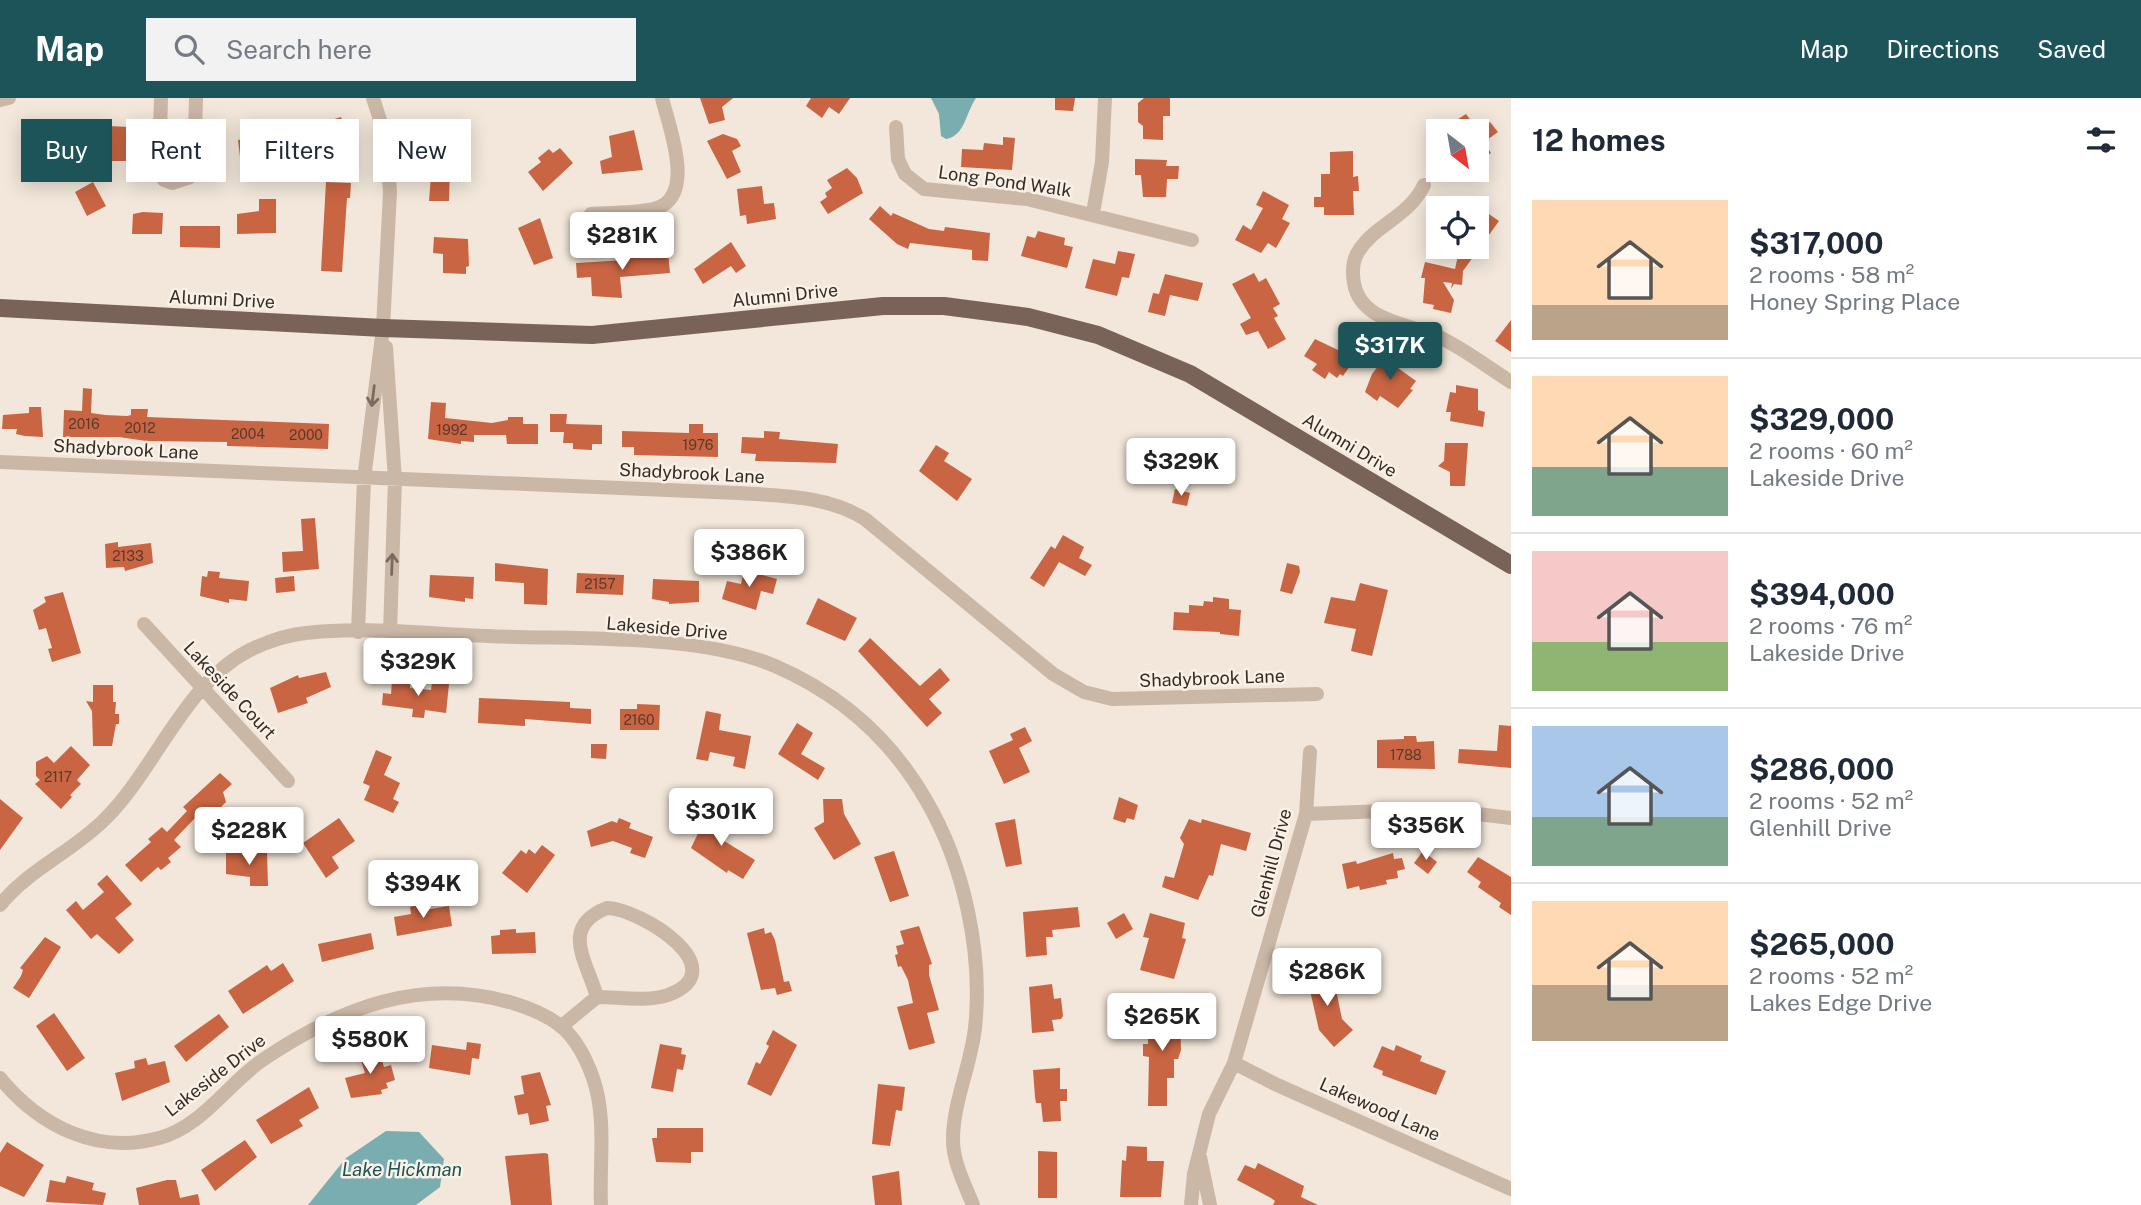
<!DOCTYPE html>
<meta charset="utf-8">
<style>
:root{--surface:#fff;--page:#f2f2f3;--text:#1f2937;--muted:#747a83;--line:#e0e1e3;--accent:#1c5459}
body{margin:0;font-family:"Public Sans",sans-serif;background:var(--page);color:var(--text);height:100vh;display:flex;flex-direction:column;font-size:26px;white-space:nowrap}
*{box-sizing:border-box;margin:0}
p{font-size:23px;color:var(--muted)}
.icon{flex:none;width:38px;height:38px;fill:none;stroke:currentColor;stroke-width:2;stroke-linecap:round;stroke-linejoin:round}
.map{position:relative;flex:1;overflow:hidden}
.details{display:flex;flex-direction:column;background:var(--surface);width:630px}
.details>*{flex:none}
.hud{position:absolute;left:21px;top:21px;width:665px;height:63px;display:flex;gap:14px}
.needle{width:46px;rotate:149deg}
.fabs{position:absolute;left:1426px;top:21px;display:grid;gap:14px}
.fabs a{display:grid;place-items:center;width:63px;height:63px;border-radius:0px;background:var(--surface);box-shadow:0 4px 18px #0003;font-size:35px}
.price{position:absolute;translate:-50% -60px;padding:0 16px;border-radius:7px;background:#fff;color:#222;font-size:23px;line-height:46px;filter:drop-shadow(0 2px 4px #0008)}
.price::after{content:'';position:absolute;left:50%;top:42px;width:21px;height:16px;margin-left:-10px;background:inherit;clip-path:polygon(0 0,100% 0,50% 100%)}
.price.selected{background:var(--accent);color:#fff}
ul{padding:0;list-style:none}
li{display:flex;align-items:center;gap:21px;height:175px;padding:0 21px}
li+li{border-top:2px solid var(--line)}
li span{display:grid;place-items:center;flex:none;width:196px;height:140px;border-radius:0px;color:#555}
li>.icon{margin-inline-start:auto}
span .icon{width:84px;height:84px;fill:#fffc;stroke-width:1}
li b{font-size:30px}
h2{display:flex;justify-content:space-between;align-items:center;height:84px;padding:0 21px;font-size:30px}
.pill{padding:0 24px;border-radius:0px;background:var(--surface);box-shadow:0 4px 18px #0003;font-size:24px;line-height:63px}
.pill.selected{background:var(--accent);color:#fff}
header{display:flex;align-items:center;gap:42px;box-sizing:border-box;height:98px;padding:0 35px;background:var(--accent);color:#fff}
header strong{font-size:33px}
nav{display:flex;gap:38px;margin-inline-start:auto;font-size:24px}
.search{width:490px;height:63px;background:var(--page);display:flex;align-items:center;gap:18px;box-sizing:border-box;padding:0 24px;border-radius:0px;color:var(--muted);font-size:26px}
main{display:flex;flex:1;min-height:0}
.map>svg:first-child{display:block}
</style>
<header>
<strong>Map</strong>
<div class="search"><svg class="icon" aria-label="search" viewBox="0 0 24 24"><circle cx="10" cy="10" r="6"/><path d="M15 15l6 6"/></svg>Search here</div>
<nav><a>Map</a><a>Directions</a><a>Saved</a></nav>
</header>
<main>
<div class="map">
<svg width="1511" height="1107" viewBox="0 0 1511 1107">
<rect width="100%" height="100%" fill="#f2e7da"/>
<!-- water -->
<path fill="#79adb0" d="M931,0H976C966,14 965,38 946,41L941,38L939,16Z
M386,1033L419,1034L444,1061L440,1089L416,1107H308L346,1060Z"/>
<!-- building -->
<path fill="#c96542" d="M700,0H733L722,9L725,22L709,26Z
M811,0H850L839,16L829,9L822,20L806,8Z
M1055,0H1075L1073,13L1055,12Z
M1170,0V18H1163V42L1143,41V28L1138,24V5L1144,0Z
M1466,16L1478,32L1490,24L1498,34L1484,44L1491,55L1477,65V33H1440Z
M341,19L348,45L308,55L302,31Z
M108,28L129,29L127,63H107Z
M634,32L643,72L602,76L600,63L612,59L609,38Z
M279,33L281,54L240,59L238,42L253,40L252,35Z
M723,36L737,41L741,48L732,53L741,74L727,81L707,43Z
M1003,39L1015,40L1012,72L961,69L962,51L983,52L984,45L1003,47Z
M560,50L573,65L543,93L528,74L541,64L538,60L549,51L553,55Z
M1353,53V79L1358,78L1359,93H1353L1354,117H1324V109H1314V99H1321V76H1330V54Z
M1135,61L1167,62L1166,68H1179L1178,81H1167L1166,99H1143L1141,77H1135Z
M432,65L450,66L449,103H429Z
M847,70L857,80L863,95L828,116L820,104L827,99L825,95L832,90L827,82Z
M93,84L106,108L87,118L75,94Z
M326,84L351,85L350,100H347L342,174L321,173Z
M762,88L764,106L774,105L776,121L747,126L746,117L740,118L737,91Z
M1263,93L1289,107L1282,121L1290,125L1276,150L1268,145L1261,155L1235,142L1243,127L1251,132L1263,110L1256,107Z
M259,101H276V135L237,136V116L259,113Z
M880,108L891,118L893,115L929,131L944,133L945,129L990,135L988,163L972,162V152L910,145L908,151L897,146L869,121Z
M1477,108L1499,123L1463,173L1462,187L1454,186L1451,191L1452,185L1443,184L1454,202L1451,215L1433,211L1434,207L1423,205L1425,180H1421L1425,164L1455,171L1460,149H1477Z
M143,114L163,115L162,136H132L133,116Z
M540,120L553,160L534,167L518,130Z
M180,128H220V150L180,149Z
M1038,133L1065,140L1064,147L1073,149L1067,170L1021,158L1027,138L1035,140Z
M434,139L468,141L469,168L466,169V176L443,175V156L433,155Z
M731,144L746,168L736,175L731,168L703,186L694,171Z
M1118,153L1135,156L1129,180L1122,179L1117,198L1085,190L1093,161L1115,166Z
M668,154L670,175L620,179L622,200L592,198L591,179L577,180L576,165L626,162L625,158L634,155Z
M1254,175L1259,184L1266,180L1280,206L1273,210L1278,218L1274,220L1286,241L1268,251L1258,233L1246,237L1240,226L1251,220L1232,186Z
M1165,176L1203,185L1198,203L1170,197L1165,218L1148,214L1153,195L1159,196Z
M1511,222V254L1495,243Z
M1353,234L1367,243L1343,278L1340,276L1337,280L1329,274L1325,281L1312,272L1317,266L1304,258L1315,241L1340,253Z
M1390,253L1403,263L1398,270L1416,283L1410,291L1413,292L1398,310L1380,298L1377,303L1365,294L1372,276Z
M1456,287L1478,291V312L1485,314L1483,329L1450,323L1451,314H1446L1450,294L1456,295Z
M83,290L92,291L91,315L105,317L127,318L131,317V311H148L147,319L329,326L328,351L227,348V344L146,343L119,339H63L64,312L82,313Z
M431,304L446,305L445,320L492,325L508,322V319H523V326H538V346H507L506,337H474V344L461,343V346L428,341Z
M29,309H41L43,339L25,338L16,336L17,331H2L3,317L29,315Z
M550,316H567L566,326L602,327V346H592V352L573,351V345H563L564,334H550Z
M689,326H703V335H718V359L634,357V349H622V333L689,335Z
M764,333L780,334L779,341L838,346L836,365L755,363L756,356L741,355L742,339L764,340Z
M1445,345H1468L1465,388H1450V374L1438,368L1444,363Z
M936,347L949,355L944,363L972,381L957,403L919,373Z
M1175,391L1190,395L1187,408L1172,405Z
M315,420L319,471L283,474L282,454L303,453L301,421Z
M1063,437L1084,449L1079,460L1092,467L1085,478L1059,464L1044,489L1030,480L1051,448L1055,451Z
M118,444V449L151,445L153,465L125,473L124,469L106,470L105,446Z
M495,465L548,471L547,507L524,506V485L495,483Z
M1287,465L1299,468L1300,474L1292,496L1280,493Z
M744,472L777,481L773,496L761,493L756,512L722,501L727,483L741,486Z
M208,473L220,474L219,480L249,483L247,503L229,501V505L200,498L202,478L207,479Z
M577,475L624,477L623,497L576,495Z
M430,477L474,479L473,501L465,500V504L429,499Z
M294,478L295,493L276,495L275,480Z
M653,481L699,483V504L669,506V504L652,501Z
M1360,485L1388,492L1372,558L1351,553L1356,531L1324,525L1331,499L1355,503Z
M63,494L81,555L52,564L48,551L52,550L46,530L39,532L33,512L46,504L44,499Z
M1213,499L1229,501V511L1241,512L1239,538L1220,536V534L1173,532L1174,514L1189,515V507L1203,508L1204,503L1213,504Z
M818,500L857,520L845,543L806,526Z
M870,540L920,588L940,570L950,582L929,601L942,615L927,629L858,553Z
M326,574L331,589L306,600L308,605L278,615L270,590L298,577L299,580Z
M392,582L410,584V590L431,592L432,584L449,586L446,615L425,612L424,620L412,619L413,611L382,607L383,595L391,596Z
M93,587H113V604H116L115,616H119V626H116L112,648H93L92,613L86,603L93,604Z
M479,600L570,604V610L591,611V626L525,621V628L478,625Z
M637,606L660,607L659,632H620V611H637Z
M706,613L721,616L719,632L751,638L745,671L733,668L735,659L710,654L708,663L696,661Z
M797,625L813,635L801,656L825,670L818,682L778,656Z
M1499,627L1511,628V670L1458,665L1459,651L1497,653Z
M1025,629L1032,643L1019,650L1030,674L1004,686L989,653L1013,642L1010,636Z
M1404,638H1416L1417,644L1434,643L1435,671L1377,670V642L1404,641Z
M591,646H607L606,661L591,660Z
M71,648L90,667L77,682L81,686L70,697L72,699L61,711L35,686L40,682L36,678V664L47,658L54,665Z
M376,652L392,659L384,677L400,685L393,701L399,704L393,715L364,702L370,688L363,685Z
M220,675L232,686L223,694L226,704L215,715L209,709L194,721L174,742L181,749L168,760L171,764L161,772L158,769L141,784L125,767L151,744L148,741L162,729L167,734L187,713L183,709Z
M1119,699L1138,707L1134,722L1127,720L1125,725L1113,721Z
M0,701L23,720L0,752Z
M823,701H842L844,716L861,746L834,762L814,730L824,724Z
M708,715L729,728L721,741L755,762L743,781L728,772L727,775L691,750Z
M339,720L355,743L332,759L339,770L326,780L303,745Z
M619,720L631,725L629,730L653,739L645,760L630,755L632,750L613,743L591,749L587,733L612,723L617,725Z
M1015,721L1022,766L1006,769L995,725Z
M1189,721L1201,725L1202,721L1251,735L1246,753L1221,746L1213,778L1209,777L1198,802L1162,789L1165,778L1174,780L1184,746L1180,740Z
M542,747L555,757L527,795L502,775L521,752L526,756L529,751L535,756Z
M894,753L909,798L890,804L874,759Z
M1423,753L1437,764L1428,776L1414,765Z
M226,754H267L268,788H250V779L226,776Z
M1393,755L1394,761L1402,760L1405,771L1397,773L1398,780L1386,782L1387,786L1360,792L1359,788L1347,791L1342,766L1356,763L1357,766Z
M1478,759L1511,779V817L1499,809L1501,805L1478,789L1481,784L1467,774Z
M107,777L132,806L115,820L134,842L119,856L97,836L91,841L66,812L76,803L83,812L104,794L97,786Z
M425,806V812L449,808L452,828L397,838L394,819L411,816L410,809Z
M1078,809L1080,829L1052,832L1053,839H1046L1047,857L1026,859L1023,814Z
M1124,815L1133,831L1116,841L1107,825Z
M1150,815L1185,825L1182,840L1186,841L1174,881L1140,872L1149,840L1143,839Z
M919,828L932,866L929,867V877L939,912L927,915L935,945L909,952L897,909L913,905L908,882L901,868L898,869L895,857L898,856L896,848L904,846L900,833Z
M764,830L765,836L771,834L775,842L784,884L789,883L792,893L777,897L775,890L761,892L747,835Z
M516,831V835L535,834L536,855L492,856L491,838L500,837V832Z
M371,835L374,851L322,864L318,846Z
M45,839L61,849L29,900L13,890L21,878L23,872L20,870Z
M283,865L294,883L243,916L228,893L267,867L271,873Z
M1325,871L1327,884L1334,882L1342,921L1353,932L1334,949L1319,932L1306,875Z
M1052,886L1054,901L1061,900L1063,918L1061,921L1052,922L1054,933L1032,935L1029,889Z
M1153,911H1176V918H1180L1181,952L1178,961H1174V980H1167V1008H1148L1149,959L1143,958V946H1148V918H1153Z
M54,915L85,960L67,973L36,928Z
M219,916L229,929L186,964L174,948Z
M773,932L797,947L771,998L747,986L756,964L760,966L769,948L766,946Z
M467,944L481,946L479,961L472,960L470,977L429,970L432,947L466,952Z
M660,946L682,950L681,956L686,957L683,972L677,971L673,994L651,990Z
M1396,947L1422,958L1420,963L1446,973L1436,997L1382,977L1383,973L1373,969L1382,948L1394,953Z
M378,950L384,969L391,967L395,982L386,985L388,990L381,992L382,996L351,1000L345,980L365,975L359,956Z
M146,960L148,967L165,963L170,984L122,1003L115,975L135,970L134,963Z
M1060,970V991H1067V1003H1060L1061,1023L1043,1024L1041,1005H1036L1035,999L1033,972Z
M540,974L551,1007L546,1008L549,1023L530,1027L528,1015L518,1017L514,998L524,996L521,978Z
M878,986L905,989L902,1013L896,1012L890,1048L872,1046Z
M309,989L319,1010L299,1022L303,1028L271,1046L256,1022Z
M657,1030H703V1054H691V1065L656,1064L652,1040H657Z
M245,1042L257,1059L215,1093L201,1072Z
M7,1044L44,1067L24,1099L0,1088V1055Z
M1127,1048L1147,1049V1063H1164L1161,1099H1120L1122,1062L1126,1063Z
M1038,1053L1057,1054V1100H1038Z
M545,1055L548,1056L552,1107H511L505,1058Z
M1258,1065L1304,1088L1301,1099L1318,1107H1273L1275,1103L1271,1100L1237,1082L1245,1067L1255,1071Z
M899,1073L902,1107H875L872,1078Z
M67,1078L94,1085L92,1092L106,1095L103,1107L46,1104L50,1082L65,1085Z
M167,1082H176L180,1100L198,1096L200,1107H139L136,1090Z"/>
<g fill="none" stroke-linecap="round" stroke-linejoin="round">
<!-- minor -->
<path stroke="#cbb7a6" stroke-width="14" d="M161,0L159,72L164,82L172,85L190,79L194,69L196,0
M0,2L9,0
M896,29L898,61L905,76L924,91L1027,101L1192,142
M1424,87C1408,120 1375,126 1358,154C1352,164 1352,174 1354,185C1361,226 1413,225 1443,241C1467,253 1489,270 1511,284
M1093,115L1102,64L1105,0
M591,116C612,114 638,116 657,110C696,97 669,29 662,0
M386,249L395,382L390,534
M0,364L738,395C782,398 826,397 865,421L1053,576L1084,594L1112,601L1317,596
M144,526L288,683
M358,534L364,381L383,230L390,94L386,41L373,0
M1306,716L1436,711L1511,720
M0,807C29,771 74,753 106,720C155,671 185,586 248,553C266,544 286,537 306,535C365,528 429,536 488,538C574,542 697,535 775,568C840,596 891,641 926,702C964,767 983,855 975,930C971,967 953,1004 953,1042C953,1064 965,1087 973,1107
M607,810C641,811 737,871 668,897C648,904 619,899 597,899C587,863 559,829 607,810Z
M563,927L597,899
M1234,965L1275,986L1511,1091
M0,980C39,1028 97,1057 159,1040C202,1029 228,985 264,961C340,910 421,878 513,905C558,919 577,935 593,980C607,1020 599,1066 601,1107
M1200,1059L1210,1107
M1191,1107L1194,1076L1209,1016L1234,965L1306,716L1310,654"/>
<!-- major -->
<path stroke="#796358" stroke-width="18" d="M0,210L383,230L592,237L883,208H944L1028,219L1098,237L1190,276L1511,467"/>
</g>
<!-- one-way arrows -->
<defs><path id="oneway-shaft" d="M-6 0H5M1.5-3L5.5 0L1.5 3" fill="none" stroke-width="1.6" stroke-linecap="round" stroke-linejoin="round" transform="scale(1.75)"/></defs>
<g stroke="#796b60">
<use href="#oneway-shaft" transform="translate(373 298) rotate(97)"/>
<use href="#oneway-shaft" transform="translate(392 466) rotate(-88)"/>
</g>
<g text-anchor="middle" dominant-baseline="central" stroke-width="5" stroke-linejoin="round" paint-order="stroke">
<!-- number labels -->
<g font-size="14" fill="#5b3a2e">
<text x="84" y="326">2016</text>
<text x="140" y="330">2012</text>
<text x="452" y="332">1992</text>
<text x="248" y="336">2004</text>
<text x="306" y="337">2000</text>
<text x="698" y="347">1976</text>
<text x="128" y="458">2133</text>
<text x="600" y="486">2157</text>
<text x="639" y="622">2160</text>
<text x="1406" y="657">1788</text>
<text x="58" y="679">2117</text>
</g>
<!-- street labels -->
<g font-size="18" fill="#362c27" stroke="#faf1e7">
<text transform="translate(1005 83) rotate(8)">Long Pond Walk</text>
<text transform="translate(785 197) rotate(-6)">Alumni Drive</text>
<text transform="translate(222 201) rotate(3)">Alumni Drive</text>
<text transform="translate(1350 347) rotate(31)">Alumni Drive</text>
<text transform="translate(126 351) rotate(3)">Shadybrook Lane</text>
<text transform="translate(692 375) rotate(3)">Shadybrook Lane</text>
<text transform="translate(667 530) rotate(5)">Lakeside Drive</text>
<text transform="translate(1212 580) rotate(-2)">Shadybrook Lane</text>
<text transform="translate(230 592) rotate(47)">Lakeside Court</text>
<text transform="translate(1271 765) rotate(-75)">Glenhill Drive</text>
<text transform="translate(215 977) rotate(-38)">Lakeside Drive</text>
<text transform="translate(1380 1011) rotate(24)">Lakewood Lane</text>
</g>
<!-- water labels -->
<g font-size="19" font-style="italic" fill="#1c5459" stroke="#faf1e7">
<text x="402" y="1071">Lake Hickman</text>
</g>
</g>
</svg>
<div class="fabs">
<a><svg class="needle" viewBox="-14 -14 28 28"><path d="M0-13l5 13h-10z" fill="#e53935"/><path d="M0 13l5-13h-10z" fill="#747a83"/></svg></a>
<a><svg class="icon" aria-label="locate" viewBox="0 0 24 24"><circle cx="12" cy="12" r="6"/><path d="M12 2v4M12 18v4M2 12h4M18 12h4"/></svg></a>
</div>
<b class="price" style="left:622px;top:174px">$281K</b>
<b class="price selected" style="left:1390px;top:284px">$317K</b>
<b class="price" style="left:1181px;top:400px">$329K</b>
<b class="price" style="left:749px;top:491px">$386K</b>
<b class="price" style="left:418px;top:600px">$329K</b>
<b class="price" style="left:721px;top:750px">$301K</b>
<b class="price" style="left:1426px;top:764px">$356K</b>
<b class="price" style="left:249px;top:769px">$228K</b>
<b class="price" style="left:423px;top:822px">$394K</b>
<b class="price" style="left:1327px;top:910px">$286K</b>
<b class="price" style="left:1162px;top:955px">$265K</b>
<b class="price" style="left:370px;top:978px">$580K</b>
<div class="hud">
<a class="pill selected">Buy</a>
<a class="pill">Rent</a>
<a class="pill">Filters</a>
<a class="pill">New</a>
</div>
</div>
<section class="details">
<h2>12 homes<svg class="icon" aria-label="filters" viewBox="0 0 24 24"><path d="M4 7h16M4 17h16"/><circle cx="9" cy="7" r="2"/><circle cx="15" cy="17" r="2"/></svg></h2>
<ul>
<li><span style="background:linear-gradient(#ffd9b3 75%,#b9a48a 0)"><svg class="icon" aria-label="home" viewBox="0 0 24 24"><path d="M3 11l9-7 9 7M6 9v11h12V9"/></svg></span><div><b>$317,000</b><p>2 rooms · 58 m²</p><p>Honey Spring Place</p></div></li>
<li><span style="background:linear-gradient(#ffd9b3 65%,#7fa58c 0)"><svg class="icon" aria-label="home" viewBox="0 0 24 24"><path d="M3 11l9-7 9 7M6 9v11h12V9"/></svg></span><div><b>$329,000</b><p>2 rooms · 60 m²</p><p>Lakeside Drive</p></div></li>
<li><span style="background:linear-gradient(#f6c9c9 65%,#8fb573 0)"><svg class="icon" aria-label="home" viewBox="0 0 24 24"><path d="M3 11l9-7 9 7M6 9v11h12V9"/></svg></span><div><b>$394,000</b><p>2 rooms · 76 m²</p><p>Lakeside Drive</p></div></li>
<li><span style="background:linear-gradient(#a9c7e8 65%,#7fa58c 0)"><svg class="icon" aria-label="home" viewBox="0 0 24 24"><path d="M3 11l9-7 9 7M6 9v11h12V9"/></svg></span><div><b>$286,000</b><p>2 rooms · 52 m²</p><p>Glenhill Drive</p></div></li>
<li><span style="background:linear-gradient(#ffd9b3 60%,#b9a48a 0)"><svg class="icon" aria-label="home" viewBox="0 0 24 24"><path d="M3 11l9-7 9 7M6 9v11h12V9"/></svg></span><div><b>$265,000</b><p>2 rooms · 52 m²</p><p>Lakes Edge Drive</p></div></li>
</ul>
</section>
</main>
